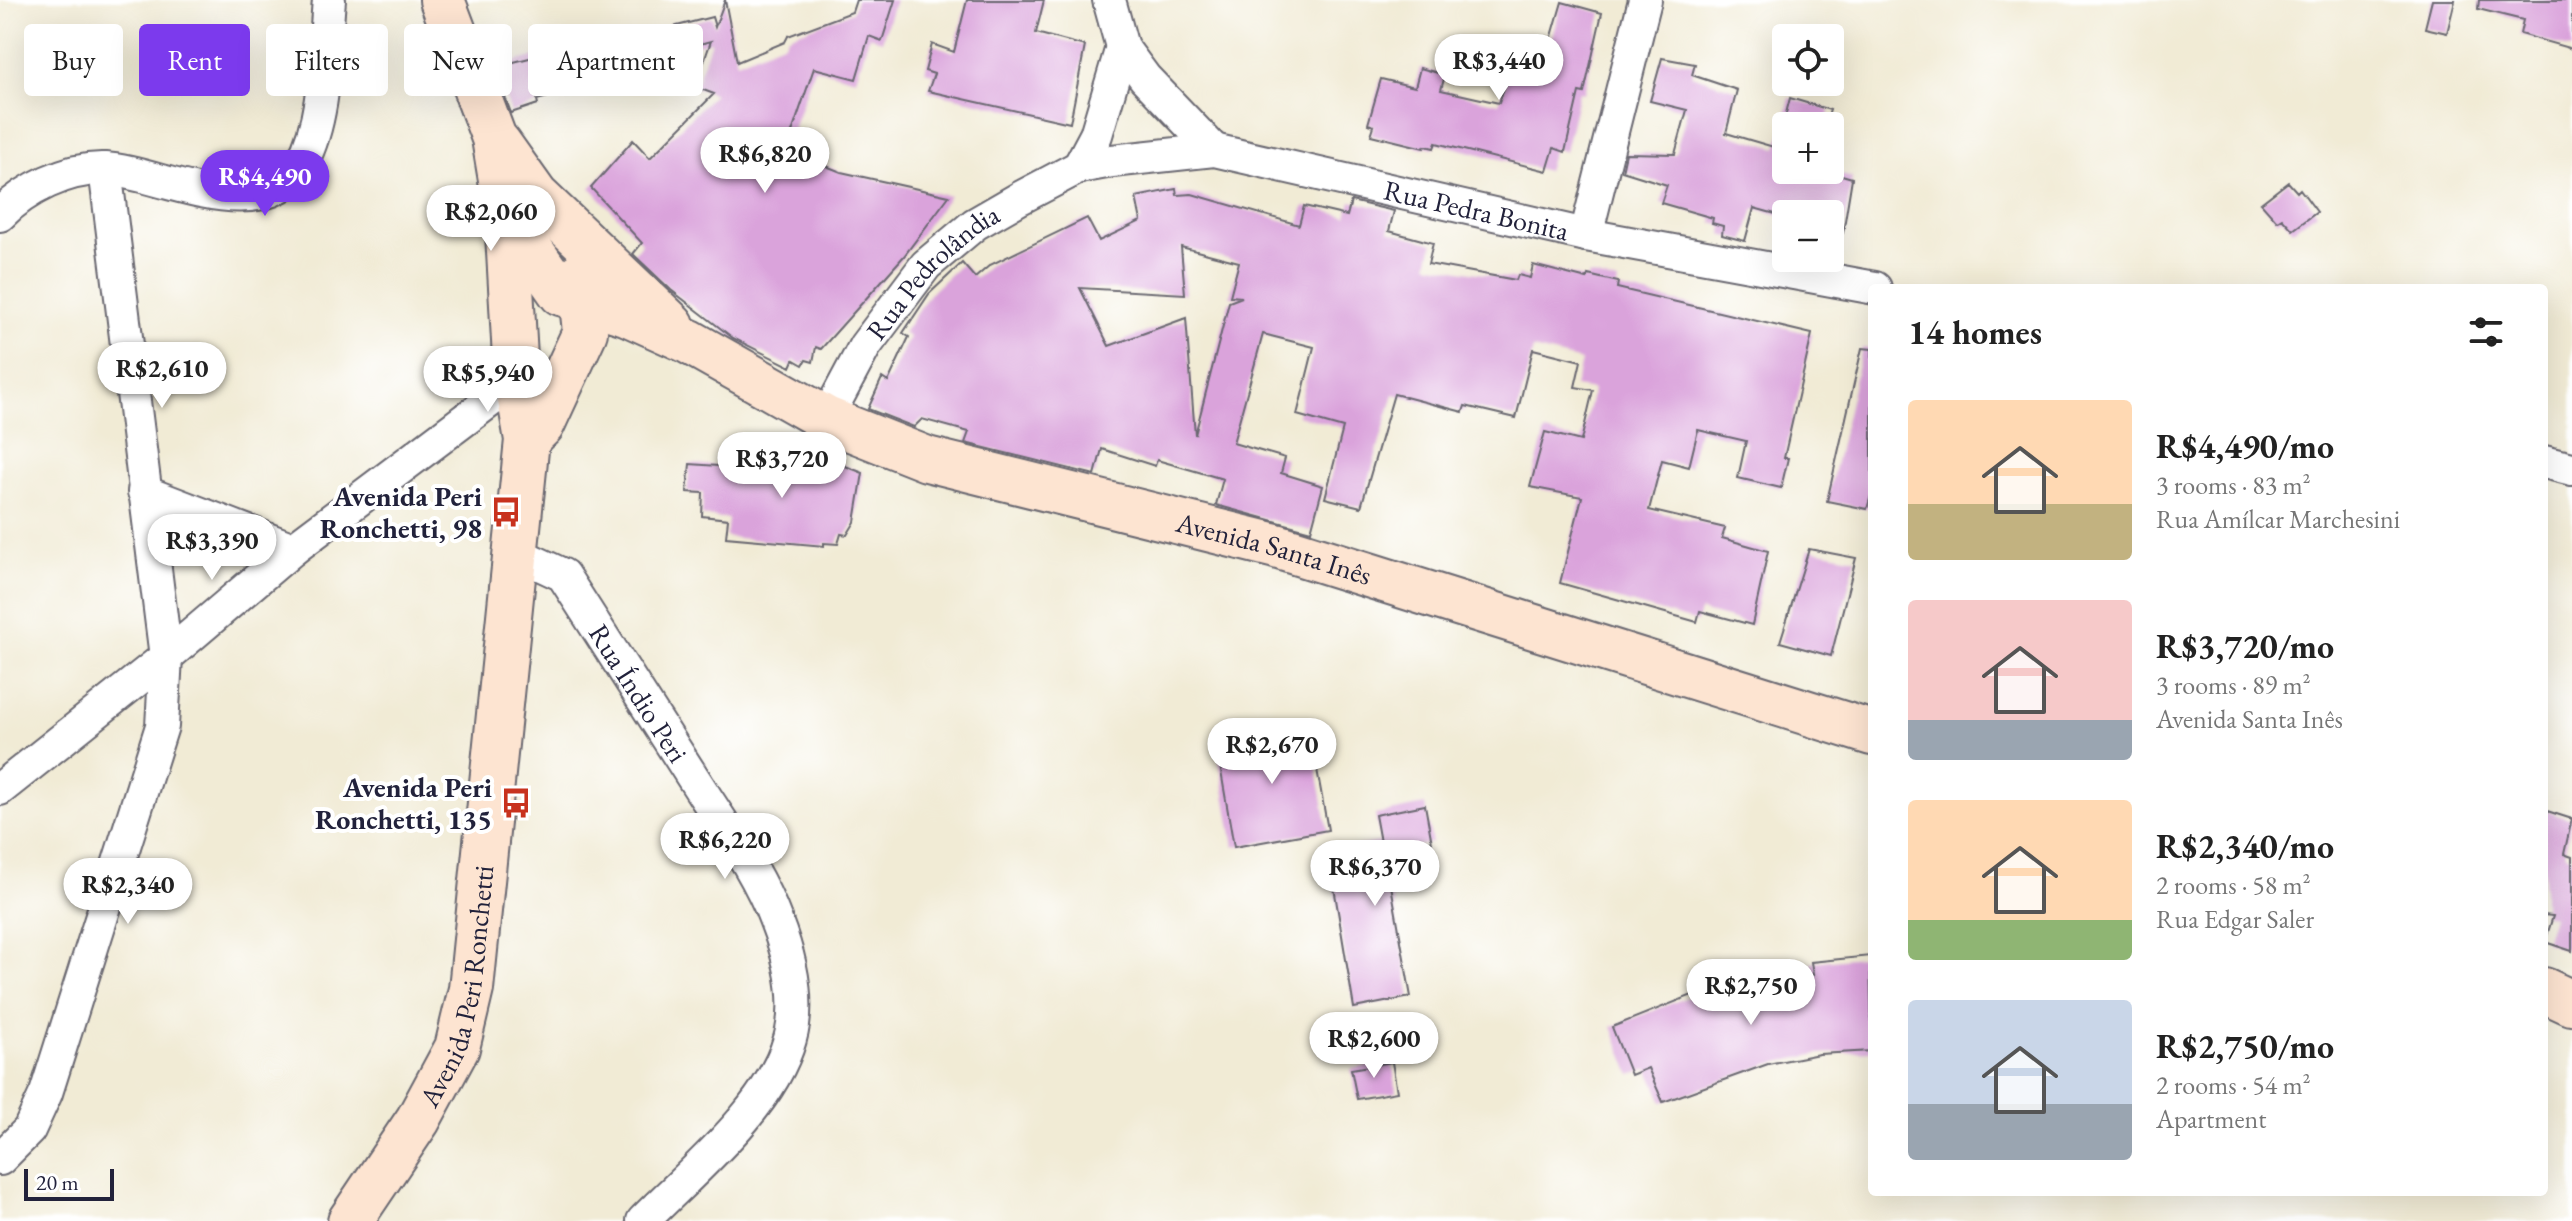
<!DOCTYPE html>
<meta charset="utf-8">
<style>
:root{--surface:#fff;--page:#f2f2f2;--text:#222;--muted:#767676;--accent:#7c3aed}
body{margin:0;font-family:"EB Garamond",serif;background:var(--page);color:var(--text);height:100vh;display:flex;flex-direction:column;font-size:30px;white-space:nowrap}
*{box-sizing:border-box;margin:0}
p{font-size:26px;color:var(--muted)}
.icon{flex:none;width:44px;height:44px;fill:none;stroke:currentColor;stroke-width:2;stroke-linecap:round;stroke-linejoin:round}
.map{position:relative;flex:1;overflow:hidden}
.sheet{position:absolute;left:1868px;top:284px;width:680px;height:912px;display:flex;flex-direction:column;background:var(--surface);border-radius:8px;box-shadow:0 8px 32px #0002}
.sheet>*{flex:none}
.banner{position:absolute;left:24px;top:24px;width:760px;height:72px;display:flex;gap:16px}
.controls{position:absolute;left:1772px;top:24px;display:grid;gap:16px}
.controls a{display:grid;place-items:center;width:72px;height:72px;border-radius:8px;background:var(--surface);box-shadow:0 8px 32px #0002;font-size:40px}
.scale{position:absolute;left:24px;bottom:20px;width:90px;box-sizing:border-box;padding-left:8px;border:4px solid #22223b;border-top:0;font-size:22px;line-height:28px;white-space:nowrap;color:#22223b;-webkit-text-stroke:6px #fff;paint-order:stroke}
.price{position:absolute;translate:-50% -68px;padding:0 18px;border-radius:28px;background:#fff;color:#222;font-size:26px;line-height:52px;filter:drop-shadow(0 2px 4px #0008)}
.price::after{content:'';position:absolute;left:50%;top:48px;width:24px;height:18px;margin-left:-12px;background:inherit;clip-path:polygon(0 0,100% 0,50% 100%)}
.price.on{background:var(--accent);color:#fff}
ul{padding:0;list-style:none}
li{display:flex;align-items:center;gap:24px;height:200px;padding:0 40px}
li span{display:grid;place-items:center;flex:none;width:224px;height:160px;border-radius:8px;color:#555}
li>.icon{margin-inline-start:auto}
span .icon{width:96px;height:96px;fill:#fffc;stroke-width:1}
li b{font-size:34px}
h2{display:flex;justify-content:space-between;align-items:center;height:96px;padding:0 40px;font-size:34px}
.chip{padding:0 28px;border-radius:8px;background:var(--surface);box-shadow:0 8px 32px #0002;font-size:28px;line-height:72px}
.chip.on{background:var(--accent);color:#fff}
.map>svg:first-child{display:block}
</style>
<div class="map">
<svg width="2572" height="1221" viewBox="0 0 2572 1221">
<rect width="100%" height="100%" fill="#fff"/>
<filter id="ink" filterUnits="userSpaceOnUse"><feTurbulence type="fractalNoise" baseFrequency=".0125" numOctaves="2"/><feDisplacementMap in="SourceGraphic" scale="16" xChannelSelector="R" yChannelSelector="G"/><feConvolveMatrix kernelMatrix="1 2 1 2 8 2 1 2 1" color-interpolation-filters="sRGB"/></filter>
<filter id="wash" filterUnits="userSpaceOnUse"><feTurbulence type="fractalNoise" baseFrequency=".006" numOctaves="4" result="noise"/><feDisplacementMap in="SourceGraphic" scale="32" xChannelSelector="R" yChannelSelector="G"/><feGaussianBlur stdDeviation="1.8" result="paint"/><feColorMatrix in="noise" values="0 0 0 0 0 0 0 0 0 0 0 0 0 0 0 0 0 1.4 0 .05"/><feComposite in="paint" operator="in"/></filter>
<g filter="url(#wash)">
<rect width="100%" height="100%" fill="#f1ebd5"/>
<g id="blocks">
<!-- building -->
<path fill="#daa3db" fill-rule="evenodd" d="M725,0L737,62L785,42L788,36L852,12L856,0H895L882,41L869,36L856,79L814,68L786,150L841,172L949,196L904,256L821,349L816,347L813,362L806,360L803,365L794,360L791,367L733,338L671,290L633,254L642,243L591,188L633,140L650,158L714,94L695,87L711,41L662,54L657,31L712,17L715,27Z
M967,0H1044L1036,33L1085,46L1070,123L928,91L934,74L925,71L932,44L954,52Z
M2432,0H2455L2447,33L2425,28Z
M2479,0H2572V49L2520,34L2523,20L2478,9Z
M1562,2L1602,13L1584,93L1579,92L1565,152L1554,148L1547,171L1436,143L1434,148L1425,146L1424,148L1371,135L1374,126L1368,124L1381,79L1415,87L1420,68L1445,75L1441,90L1499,103L1516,52L1539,58L1542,41L1550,43Z
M592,42L606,81L537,100L538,104L511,113L494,67Z
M1662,58L1695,64L1692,75L1737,90L1726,133L1777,148L1790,98L1830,110L1825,126H1786V170H1825L1852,178L1843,233L1830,229V214L1786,217L1754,208L1745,241L1722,235L1723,226L1712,223L1713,218L1661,203L1667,185L1622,171L1626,153L1675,154L1687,110L1650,101Z
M2288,182L2297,192L2300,189L2317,212L2293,230L2282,218L2277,221L2261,203Z
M1176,189L1177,195L1192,194L1299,225L1304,206L1347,216L1351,201L1394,211L1389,231L1433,243L1428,264L1516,280L1518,275L1530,278L1533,265L1587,279L1588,275L1618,282L1617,288L1812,334L1784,458H1788L1781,488L1738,478L1746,441L1698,430L1689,467L1662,460L1649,510L1725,528L1722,538L1768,551L1752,625L1700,611L1697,622L1560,583L1582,497L1530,487L1545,432L1581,441L1593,390L1575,387L1581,361L1533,349L1516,418L1465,406L1463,412L1394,394L1361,507L1325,498L1343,428L1297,415L1314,347L1263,334L1233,443L1285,458L1281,473L1323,486L1311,531L1216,505L1223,479L1157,460L1155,466L1102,449L1095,475L965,443L969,432L922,419L914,427L868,409L882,378L888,382L909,337L903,333L929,294L962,263L975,278L990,265L1087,218L1099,241L1141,221L1136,197ZM1181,247L1239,262L1230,296L1242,297L1229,302L1195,435L1186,318L1109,346L1080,288L1185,294Z
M1862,348L1872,349V492L1867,509L1827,501Z
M807,451L863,473L855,522L847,535L841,534L838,544L824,543V546L726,537L728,519L702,516L703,493L687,492L690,464L790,471L797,452L805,456Z
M1809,549L1856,558L1831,656L1780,642Z
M1309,725L1328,830L1234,847L1216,742Z
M1425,805L1432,843L1385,852L1411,997L1354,1008L1328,851L1380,842L1375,815Z
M2544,810L2572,819L2564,854L2572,857V951L2545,942L2553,916L2544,915Z
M1870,956L1872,1051L1819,1054L1768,1064L1663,1102L1648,1068L1631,1075L1612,1027L1740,976L1745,991L1813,975L1811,962Z
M1392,1062L1397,1092L1357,1099L1351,1069Z"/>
</g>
</g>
<g filter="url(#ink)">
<use href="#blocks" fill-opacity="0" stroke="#6a6871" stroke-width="2"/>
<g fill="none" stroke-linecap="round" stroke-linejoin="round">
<!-- minor casing -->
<g stroke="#6a6871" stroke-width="36">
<g id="minor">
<path d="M1109,0L1122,47L1145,78L1214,150"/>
<path d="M1079,167L1096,135L1122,47"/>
<path d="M0,215C25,189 67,168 104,169C157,171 265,232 302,162C327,115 324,52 329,0"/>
<path d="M1586,235L1645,0"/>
<path id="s1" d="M826,419L865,346L926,265L975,224L1020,198L1079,167L1112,161L1214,150L1586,235L1875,288"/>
<path d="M2544,462L2572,469"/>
<path d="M144,492L293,549"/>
<path id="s2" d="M516,553L563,575C608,645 652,715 697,784C725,828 758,872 776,921C790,957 801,1000 790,1039C771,1108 692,1171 643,1221"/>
<path d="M0,789L166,657L293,549L491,400L516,376"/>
<path d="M0,1159L29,1130L46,1093L162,726L166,657L105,169"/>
</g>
</g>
<!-- secondary casing -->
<g stroke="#6a6871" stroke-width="48">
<g id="secondary">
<path id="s3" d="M442,0L494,138L507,216L561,293L626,313L688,341L826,419L927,459L1276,546L1872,733"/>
<path d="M499,144L536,196L672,325"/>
<path d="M527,440L542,425L585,332L579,275"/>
<path d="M2544,990L2572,1003"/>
<path id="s4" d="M350,1221L418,1120L457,1048L471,989L527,440L516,376L507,216"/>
</g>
</g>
<!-- minor -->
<use href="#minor" stroke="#fff" stroke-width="32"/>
<!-- secondary -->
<use href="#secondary" stroke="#fde4d1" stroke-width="44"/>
</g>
</g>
<!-- icons -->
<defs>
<g id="bus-bare" transform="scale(2.4)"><path d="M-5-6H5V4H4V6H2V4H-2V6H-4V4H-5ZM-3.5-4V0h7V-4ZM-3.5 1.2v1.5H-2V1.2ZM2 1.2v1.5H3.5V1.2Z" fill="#c8321e" stroke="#fff" stroke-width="2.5" paint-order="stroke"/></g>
</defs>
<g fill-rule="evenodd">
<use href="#bus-bare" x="506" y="512"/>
<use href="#bus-bare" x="516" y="803"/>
</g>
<g text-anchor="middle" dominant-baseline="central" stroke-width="8" stroke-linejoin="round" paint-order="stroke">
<!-- street labels -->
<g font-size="28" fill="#22223b" stroke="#fff">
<text stroke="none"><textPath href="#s1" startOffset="772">Rua Pedra Bonita</textPath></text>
<text stroke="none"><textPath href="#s1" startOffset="184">Rua Pedrolândia</textPath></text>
<text stroke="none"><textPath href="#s3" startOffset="1082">Avenida Santa Inês</textPath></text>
<text stroke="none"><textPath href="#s2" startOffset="192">Rua Índio Peri</textPath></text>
<text stroke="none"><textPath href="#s4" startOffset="264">Avenida Peri Ronchetti</textPath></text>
</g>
<!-- poi labels -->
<g font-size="28" font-weight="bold" fill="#22223b" stroke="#fff" text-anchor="end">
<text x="482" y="496">Avenida Peri<tspan x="482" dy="32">Ronchetti, 98</tspan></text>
<text x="492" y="787">Avenida Peri<tspan x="492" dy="32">Ronchetti, 135</tspan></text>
</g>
</g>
</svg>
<div class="controls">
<a><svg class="icon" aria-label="locate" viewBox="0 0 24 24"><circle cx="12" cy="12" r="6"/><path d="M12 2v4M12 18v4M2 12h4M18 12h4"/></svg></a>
<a>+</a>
<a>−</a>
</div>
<div class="scale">20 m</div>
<b class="price" style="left:1499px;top:102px">R$3,440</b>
<b class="price" style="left:765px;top:195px">R$6,820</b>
<b class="price on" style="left:265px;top:218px">R$4,490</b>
<b class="price" style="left:491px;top:253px">R$2,060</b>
<b class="price" style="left:162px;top:410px">R$2,610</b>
<b class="price" style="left:488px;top:414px">R$5,940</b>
<b class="price" style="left:782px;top:500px">R$3,720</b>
<b class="price" style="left:212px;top:582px">R$3,390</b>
<b class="price" style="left:1272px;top:786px">R$2,670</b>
<b class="price" style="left:725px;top:881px">R$6,220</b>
<b class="price" style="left:1375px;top:908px">R$6,370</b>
<b class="price" style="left:128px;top:926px">R$2,340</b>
<b class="price" style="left:1751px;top:1027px">R$2,750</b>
<b class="price" style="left:1374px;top:1080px">R$2,600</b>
<div class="banner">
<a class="chip">Buy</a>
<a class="chip on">Rent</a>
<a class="chip">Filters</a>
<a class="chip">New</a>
<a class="chip">Apartment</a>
</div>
<section class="sheet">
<h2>14 homes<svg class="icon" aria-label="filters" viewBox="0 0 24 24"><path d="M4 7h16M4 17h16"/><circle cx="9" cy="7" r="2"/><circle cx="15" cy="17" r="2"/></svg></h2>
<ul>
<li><span style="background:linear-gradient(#ffd9b3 65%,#c2b280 0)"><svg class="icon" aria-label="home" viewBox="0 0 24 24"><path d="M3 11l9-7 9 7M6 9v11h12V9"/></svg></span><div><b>R$4,490/mo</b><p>3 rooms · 83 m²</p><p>Rua Amílcar Marchesini</p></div></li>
<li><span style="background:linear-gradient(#f6c9c9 75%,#9aa5b1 0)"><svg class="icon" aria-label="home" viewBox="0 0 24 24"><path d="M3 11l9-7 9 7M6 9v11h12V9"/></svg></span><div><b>R$3,720/mo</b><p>3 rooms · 89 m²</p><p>Avenida Santa Inês</p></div></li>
<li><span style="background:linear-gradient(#ffd9b3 75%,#8fb573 0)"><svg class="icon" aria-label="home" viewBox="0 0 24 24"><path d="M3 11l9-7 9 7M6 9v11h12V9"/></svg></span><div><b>R$2,340/mo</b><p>2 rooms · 58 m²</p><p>Rua Edgar Saler</p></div></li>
<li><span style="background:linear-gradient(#c9d6e8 65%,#9aa5b1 0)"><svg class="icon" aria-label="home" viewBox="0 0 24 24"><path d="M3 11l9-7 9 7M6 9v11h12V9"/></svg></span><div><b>R$2,750/mo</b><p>2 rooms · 54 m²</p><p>Apartment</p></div></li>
</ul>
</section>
</div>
